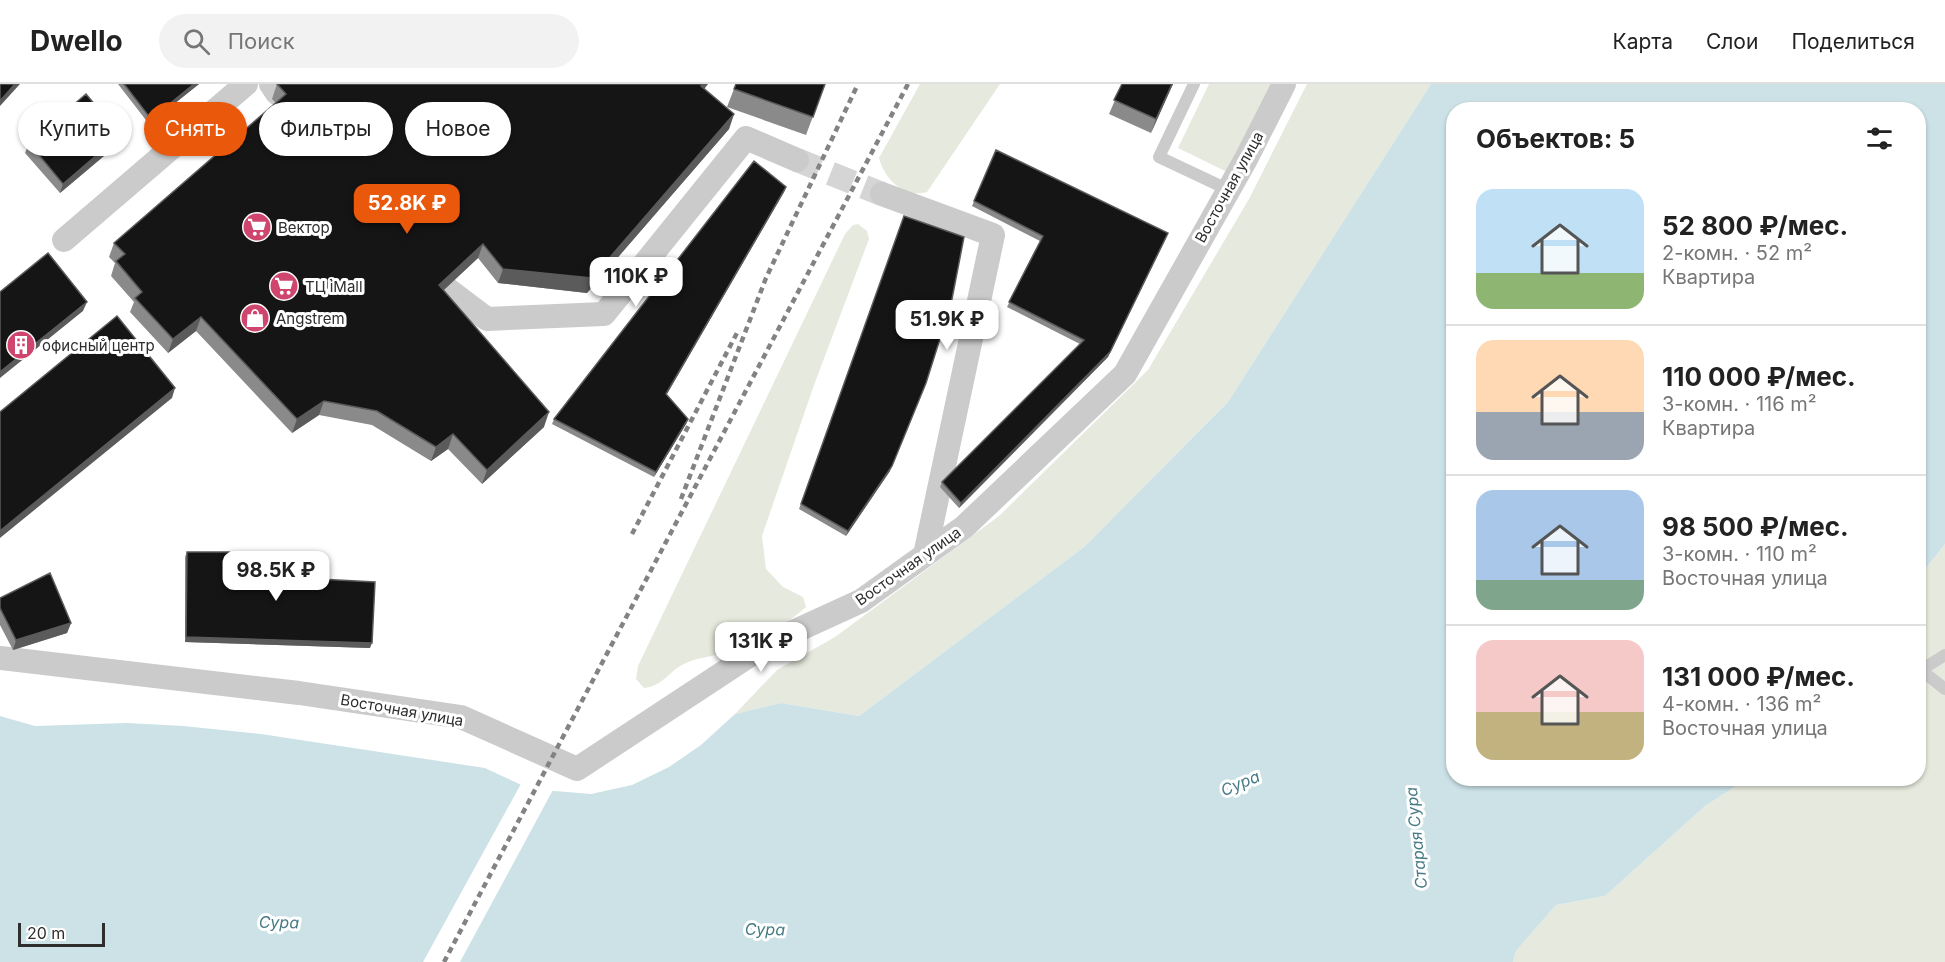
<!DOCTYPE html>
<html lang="ru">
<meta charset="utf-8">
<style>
:root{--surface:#fff;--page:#f2f2f2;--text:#222;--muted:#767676;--line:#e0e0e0;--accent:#ea580c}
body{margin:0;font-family:Inter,sans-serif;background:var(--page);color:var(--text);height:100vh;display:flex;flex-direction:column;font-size:22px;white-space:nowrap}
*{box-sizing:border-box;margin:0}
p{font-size:20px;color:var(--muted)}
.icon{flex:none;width:33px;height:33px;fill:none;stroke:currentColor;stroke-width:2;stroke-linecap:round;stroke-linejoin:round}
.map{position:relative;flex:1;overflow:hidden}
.side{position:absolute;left:1446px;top:18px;width:480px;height:684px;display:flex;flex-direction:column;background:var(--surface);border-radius:24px;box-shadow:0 2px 4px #0004}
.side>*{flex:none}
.guide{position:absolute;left:18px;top:18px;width:570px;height:54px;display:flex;gap:12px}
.scale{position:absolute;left:18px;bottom:15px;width:87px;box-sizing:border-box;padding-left:6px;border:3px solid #2e2e2e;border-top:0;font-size:16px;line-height:21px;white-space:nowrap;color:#2e2e2e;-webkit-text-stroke:4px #fff;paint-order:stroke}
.price{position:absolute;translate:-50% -51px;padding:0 14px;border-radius:12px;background:#fff;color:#222;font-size:20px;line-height:39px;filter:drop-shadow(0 2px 3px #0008)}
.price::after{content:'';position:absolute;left:50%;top:36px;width:18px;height:14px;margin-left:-9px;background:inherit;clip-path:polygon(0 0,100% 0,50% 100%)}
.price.active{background:var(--accent);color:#fff}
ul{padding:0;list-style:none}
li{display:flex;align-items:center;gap:18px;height:150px;padding:0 30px}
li+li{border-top:2px solid var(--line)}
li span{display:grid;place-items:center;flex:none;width:168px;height:120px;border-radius:18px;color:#555}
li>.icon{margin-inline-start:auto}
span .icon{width:72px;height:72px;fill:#fffc;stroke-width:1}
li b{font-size:26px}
h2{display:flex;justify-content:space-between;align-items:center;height:72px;padding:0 30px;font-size:26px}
.tag{padding:0 21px;border-radius:27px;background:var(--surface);box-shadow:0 2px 4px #0004;font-size:21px;line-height:54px}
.tag.active{background:var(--accent);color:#fff}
header{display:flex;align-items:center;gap:36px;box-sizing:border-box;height:84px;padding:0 30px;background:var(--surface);border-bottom:2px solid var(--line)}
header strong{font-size:28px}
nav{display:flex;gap:33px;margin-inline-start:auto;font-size:21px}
.search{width:420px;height:54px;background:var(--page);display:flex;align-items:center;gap:15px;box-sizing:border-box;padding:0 21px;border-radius:33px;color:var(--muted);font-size:22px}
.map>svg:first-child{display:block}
</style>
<header>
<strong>Dwello</strong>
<div class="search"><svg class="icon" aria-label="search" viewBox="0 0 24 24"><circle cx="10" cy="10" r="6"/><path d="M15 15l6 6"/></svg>Поиск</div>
<nav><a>Карта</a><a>Слои</a><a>Поделиться</a></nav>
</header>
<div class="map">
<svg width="1945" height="878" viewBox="0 0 1945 878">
<rect width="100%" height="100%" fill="#fff"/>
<!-- green -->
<path fill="#e6e9dd" d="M920,0H1000L927,108C904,114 885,96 879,74Z
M1209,0H1272L1229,89L1178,64Z
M1307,0H1431L1228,318L1084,463L859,632L781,619L735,630L777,586L835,553L999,432L1148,286L1249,115Z
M858,140L867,147L869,155L814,301L762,452L766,485L783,503L803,513L806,523C785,542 754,559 726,568C713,573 698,573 686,579C669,586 664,602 644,604L636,595L638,582L845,150L853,141Z
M1945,460V878H1513L1516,867L1556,821L1605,812L1705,722L1747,695L1918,694L1919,493Z"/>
<!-- water -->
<path fill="#cce2e7" d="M1431,0H1945V460L1919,493L1918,26H1454V694L1747,695L1705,722L1605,812L1556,821L1516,867L1513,878H0V632L35,642L127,639L183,642L261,650L485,684L530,705L591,710L632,701L669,683L701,661L735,630L781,619L859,632L1084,463L1228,318Z"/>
<!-- pier -->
<path fill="#fff" d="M522,698L531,703L554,704L460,878H423Z"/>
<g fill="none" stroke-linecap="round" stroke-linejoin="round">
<!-- minor-tunnel -->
<path stroke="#d5d5d5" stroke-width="24" stroke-dasharray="24 12" stroke-linecap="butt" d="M797,76L882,110"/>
<!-- service -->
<path stroke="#cbcbcb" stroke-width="12" d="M1194,0L1159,73L1229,106
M1945,571L1921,586L1945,605"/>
<!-- minor -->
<path stroke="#cbcbcb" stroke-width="24" d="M271,0L277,9
M882,110L993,151L925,471
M64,156L246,0
M446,204L487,235L604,230L746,54L797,76
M0,574L299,609L461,633L577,685L767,560L861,517L964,443L1125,290L1246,75L1284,0"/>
<!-- rail -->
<path stroke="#838383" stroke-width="4.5" stroke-dasharray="6 4.5" stroke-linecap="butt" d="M681,415L766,194L858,0
M632,450L738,247
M444,878L908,0"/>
</g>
<!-- wall -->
<path fill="#8a8a8a" d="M118,0H199L149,40Z
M277,0L704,5L734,30L729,45L587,209L498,199L478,174L444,206L544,343L482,400L448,365L431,377L372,341L319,331L292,349L196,247L168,269L130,228L134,218L111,192L115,179L109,173L114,159L276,19L272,15Z
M825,0L806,51L727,23L734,5Z
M1122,0H1173L1151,49L1109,30Z
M29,59L117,61L60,109L25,69Z
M996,66L1166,154L1108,273L959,424L940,403L942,398L1080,260L1007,223L1040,157L972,122Z
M786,103L784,108L666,311L688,335L686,340L654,393L552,340L554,335Z
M904,132L890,387L846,452L799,425Z
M187,468L227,494L268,493L269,475L270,470L319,495L370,564L185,558V473Z
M0,514L71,539L67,549L13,566L0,541Z"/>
<!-- shaded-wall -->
<path fill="#5b5b5b" d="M15,0H20L0,22V17Z
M194,0H199L149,40L151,35Z
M702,0H708L696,16L701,2Z
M1172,0H1173L1151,49L1156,35Z
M734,30L729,45L587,209L498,199L503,185Z
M120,51L117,61L60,109L63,100Z
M786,103L784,108L664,315L666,310Z
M1168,149L1108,273L959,424L961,419Z
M483,160L478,174L434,215L439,201Z
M87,218L83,227L0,294V288Z
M201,233L196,247L168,269L173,255Z
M926,299L890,387L846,452L848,447Z
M175,304L172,314L0,454V447Z
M324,317L319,331L292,349L297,335Z
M549,328L544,343L482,400L487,386Z
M688,335L686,340L654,393L656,388Z
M453,350L448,365L431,377L436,363Z
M71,539L67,549L13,566L16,556Z
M186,553L372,559L370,564L185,558Z"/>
<!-- building -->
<path fill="#151515" stroke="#5b5b5b" stroke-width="1.5" d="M0,0H15L0,17Z
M124,0H194L151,35Z
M277,0H702L701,2L734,30L592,194L503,185L483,160L439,201L549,328L487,386L453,350L436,363L377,327L324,317L297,335L201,233L173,255L135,214L142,208L116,177L125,170L114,159L286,10Z
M736,0H825L813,33L734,5Z
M1122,0H1172L1156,35L1114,16Z
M86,10L120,51L63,100L29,59Z
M996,66L1168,149L1110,268L961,419L942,398L1084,256L1009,218L1043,152L974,117Z
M754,77L786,103L666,310L688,335L656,388L554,335Z
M904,132L964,153L951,220L926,299L892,382L848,447L801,420Z
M48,169L87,218L0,288V208Z
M117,232L175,304L0,447V328Z
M187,468H229L227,494L270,493V470L320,469L319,495L375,498L372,559L186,553Z
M50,489L71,539L16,556L0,524V514Z"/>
<!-- icons -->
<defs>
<g id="supermarket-disc" transform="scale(1.5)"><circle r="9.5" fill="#ce466e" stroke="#fff"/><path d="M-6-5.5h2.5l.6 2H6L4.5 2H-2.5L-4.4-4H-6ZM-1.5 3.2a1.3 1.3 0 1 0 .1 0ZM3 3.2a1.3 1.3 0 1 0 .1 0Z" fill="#fff"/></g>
<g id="shop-disc" transform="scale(1.5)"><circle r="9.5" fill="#ce466e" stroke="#fff"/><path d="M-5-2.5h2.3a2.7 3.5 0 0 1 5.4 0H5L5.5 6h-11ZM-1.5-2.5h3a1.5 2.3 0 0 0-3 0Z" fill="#fff"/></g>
<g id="building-disc" transform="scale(1.5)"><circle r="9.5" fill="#ce466e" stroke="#fff"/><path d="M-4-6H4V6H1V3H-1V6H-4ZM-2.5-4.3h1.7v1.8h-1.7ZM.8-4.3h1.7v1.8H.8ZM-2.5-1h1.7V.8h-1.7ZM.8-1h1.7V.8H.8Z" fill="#fff"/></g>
</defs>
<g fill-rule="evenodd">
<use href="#supermarket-disc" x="257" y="143"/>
<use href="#supermarket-disc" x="284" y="202"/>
<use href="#shop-disc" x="255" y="234"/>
<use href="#building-disc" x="21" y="261"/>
</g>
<g text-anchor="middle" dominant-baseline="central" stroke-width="6" stroke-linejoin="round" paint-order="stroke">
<!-- street labels -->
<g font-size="15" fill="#2e2e2e" stroke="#fff">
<text transform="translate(1229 103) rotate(-61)">Восточная улица</text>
<text transform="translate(908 482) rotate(-35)">Восточная улица</text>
<text transform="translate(402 626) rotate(10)">Восточная улица</text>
</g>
<!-- poi labels -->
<g font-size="15" fill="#2e2e2e" stroke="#fff" text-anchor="start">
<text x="278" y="143">Вектор</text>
<text x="305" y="202">ТЦ iMall</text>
<text x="276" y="234">Angstrem</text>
<text x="42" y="261">офисный центр</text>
</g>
<!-- water labels -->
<g font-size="16" font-style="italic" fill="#467b85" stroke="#fff">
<text transform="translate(1240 699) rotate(-23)">Сура</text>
<text transform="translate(1416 754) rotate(-96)">Старая Сура</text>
<text transform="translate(279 838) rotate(1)">Сура</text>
<text transform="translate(765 845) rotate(1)">Сура</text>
</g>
</g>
</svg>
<div class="scale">20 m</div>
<b class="price active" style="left:407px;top:151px">52.8K ₽</b>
<b class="price" style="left:636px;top:224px">110K ₽</b>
<b class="price" style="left:947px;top:267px">51.9K ₽</b>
<b class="price" style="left:276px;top:518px">98.5K ₽</b>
<b class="price" style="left:761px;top:589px">131K ₽</b>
<div class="guide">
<a class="tag">Купить</a>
<a class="tag active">Снять</a>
<a class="tag">Фильтры</a>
<a class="tag">Новое</a>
</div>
<section class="side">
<h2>Объектов: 5<svg class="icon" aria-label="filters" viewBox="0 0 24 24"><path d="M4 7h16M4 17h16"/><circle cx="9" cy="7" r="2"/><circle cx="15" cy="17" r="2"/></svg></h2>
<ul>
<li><span style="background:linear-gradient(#bfe0f5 70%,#8fb573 0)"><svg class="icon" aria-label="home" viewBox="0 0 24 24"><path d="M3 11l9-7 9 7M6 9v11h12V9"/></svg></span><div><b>52 800 ₽/мес.</b><p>2-комн. · 52 m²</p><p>Квартира</p></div></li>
<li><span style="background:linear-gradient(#ffd9b3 60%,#9aa5b1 0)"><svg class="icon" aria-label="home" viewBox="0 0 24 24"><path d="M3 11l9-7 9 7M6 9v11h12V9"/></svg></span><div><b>110 000 ₽/мес.</b><p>3-комн. · 116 m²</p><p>Квартира</p></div></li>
<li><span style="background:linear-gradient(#a9c7e8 75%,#7fa58c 0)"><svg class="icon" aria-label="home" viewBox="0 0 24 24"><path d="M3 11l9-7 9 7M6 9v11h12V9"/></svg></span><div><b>98 500 ₽/мес.</b><p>3-комн. · 110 m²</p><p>Восточная улица</p></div></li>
<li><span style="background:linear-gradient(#f6c9c9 60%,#c2b280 0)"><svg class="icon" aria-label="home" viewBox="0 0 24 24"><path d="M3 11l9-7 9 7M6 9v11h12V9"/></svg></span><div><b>131 000 ₽/мес.</b><p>4-комн. · 136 m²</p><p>Восточная улица</p></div></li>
</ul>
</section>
</div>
